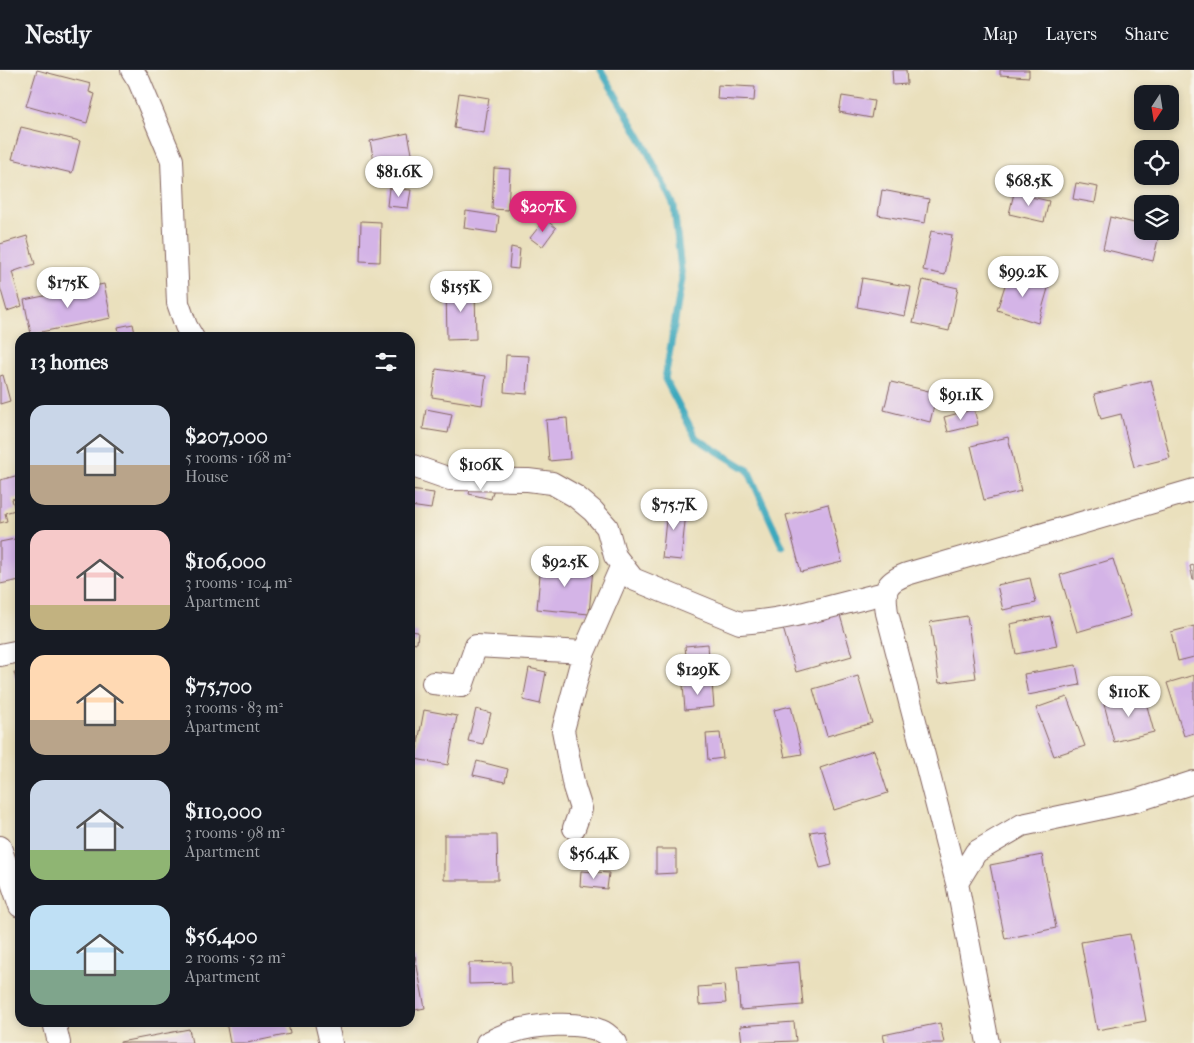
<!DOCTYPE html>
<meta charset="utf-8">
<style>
:root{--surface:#171b24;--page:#242831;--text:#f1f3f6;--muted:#9ea1a6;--line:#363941;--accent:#db2777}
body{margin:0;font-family:"IM FELL French Canon",serif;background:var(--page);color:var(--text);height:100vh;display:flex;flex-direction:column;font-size:19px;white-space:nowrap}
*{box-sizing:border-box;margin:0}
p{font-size:16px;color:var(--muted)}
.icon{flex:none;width:28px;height:28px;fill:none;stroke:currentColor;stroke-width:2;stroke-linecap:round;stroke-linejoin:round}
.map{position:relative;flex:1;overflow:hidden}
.side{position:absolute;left:15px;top:262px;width:400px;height:695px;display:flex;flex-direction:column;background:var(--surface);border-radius:15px;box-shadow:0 2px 8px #0003}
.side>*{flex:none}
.needle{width:32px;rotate:192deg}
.buttons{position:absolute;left:1134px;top:15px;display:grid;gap:10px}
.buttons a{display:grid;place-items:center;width:45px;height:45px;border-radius:10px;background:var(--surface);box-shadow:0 2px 8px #0003;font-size:25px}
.price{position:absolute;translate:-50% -42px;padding:0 11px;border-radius:18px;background:#fff;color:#222;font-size:16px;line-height:32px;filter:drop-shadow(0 1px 2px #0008)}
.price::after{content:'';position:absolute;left:50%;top:30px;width:15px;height:11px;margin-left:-8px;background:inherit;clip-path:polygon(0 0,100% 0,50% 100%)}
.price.on{background:var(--accent);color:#fff}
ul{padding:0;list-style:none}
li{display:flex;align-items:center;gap:15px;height:125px;padding:0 15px}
li span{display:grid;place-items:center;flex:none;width:140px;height:100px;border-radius:15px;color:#555}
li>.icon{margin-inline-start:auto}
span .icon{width:60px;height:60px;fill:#fffc;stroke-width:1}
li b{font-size:21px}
h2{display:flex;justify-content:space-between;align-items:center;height:60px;padding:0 15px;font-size:21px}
header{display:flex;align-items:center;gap:30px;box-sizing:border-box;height:70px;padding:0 25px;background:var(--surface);border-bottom:1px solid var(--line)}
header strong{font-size:24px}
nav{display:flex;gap:28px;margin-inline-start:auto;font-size:18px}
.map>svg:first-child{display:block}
</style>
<header>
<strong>Nestly</strong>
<nav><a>Map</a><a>Layers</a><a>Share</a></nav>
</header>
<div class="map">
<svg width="1194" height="973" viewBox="0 0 1194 973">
<rect width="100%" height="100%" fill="#f7f3e8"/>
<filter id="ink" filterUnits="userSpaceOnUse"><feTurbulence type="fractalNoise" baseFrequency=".02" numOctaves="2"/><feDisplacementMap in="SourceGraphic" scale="10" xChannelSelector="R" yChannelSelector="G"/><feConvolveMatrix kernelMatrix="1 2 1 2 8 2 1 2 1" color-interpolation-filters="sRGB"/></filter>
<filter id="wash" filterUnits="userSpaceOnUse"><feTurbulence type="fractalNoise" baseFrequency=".0096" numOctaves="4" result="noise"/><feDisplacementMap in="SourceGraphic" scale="20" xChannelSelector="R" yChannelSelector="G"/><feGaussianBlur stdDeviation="1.12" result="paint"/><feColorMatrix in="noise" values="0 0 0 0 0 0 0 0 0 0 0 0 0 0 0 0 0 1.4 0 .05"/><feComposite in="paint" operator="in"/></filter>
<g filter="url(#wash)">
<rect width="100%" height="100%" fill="#eae0bd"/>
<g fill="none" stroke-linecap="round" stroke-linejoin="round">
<!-- stream -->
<path stroke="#3da9bd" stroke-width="7" d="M601,0L644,74L674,136L682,209L665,309L696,368L748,400L782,476"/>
</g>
<g id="blocks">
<!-- building -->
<path fill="#d4b4e7" d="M37,0L91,14L89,22L95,24L87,53L26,36Z
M892,0H906L907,14L893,15Z
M1000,0H1029V7L1000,5Z
M718,15L755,17L754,31L717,29Z
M459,23L489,28L484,63L454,58Z
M842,26L874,31L871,48L839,42Z
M21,57L80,71L72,103L12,89Z
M408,63L416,104L378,111L370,71Z
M494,98L510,99L508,140L492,139Z
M1076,113L1098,117L1095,133L1073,129Z
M389,118L411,120L408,138L387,136Z
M882,120L929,129L925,153L878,145Z
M1014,123L1049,131L1044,152L1009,144Z
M466,141L499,146L497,163L464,158Z
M1110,147L1142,155V161H1160L1153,191L1103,179Z
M545,149L556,158L542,177L530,168Z
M361,151L381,152L380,192L360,191Z
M931,161L952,165L945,205L923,200Z
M27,166L35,194L12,202L22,236L7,241L0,217V174Z
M511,177L520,179L518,199L509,198Z
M1009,203L1049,215L1038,253L997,240Z
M862,208L911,217L905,246L857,237Z
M923,210L958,218L949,261L913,253Z
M104,214L111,248L31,264L24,230Z
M446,217H475L476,269L447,270Z
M133,254L136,268H120L118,257Z
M506,285L529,286L527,324L504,322Z
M436,299L486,306L482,335L432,327Z
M3,305L10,331L0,334V306Z
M1151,310L1170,388L1134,397L1121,344L1101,349L1094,324Z
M891,312L937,323L930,352L884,340Z
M426,339L452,344L448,363L423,359Z
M974,339L978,355L948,362L944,347Z
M567,348L570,389L549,391L546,350Z
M1008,367L1021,421L984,430L971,376Z
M19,405L20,427L12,429L15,440L5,443L7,451L0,453V410Z
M472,412L494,418L491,429L469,424Z
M410,420L434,423L431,439L410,436Z
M668,431L687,433L681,490L662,488Z
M828,434L842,492L801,502L786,445Z
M20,468V510L0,514V472Z
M1113,489L1131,546L1077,562L1060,505Z
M541,493L593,498L589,544L537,539Z
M1194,495V510H1193L1190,496Z
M1030,508L1036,533L1003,540L997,515Z
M839,542L852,586L796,602L783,558Z
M967,546L976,608L939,613L930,552Z
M1050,546L1057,576L1016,584L1010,554Z
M1194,556V587L1178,591L1171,562Z
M410,561L418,562L417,573L410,572Z
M708,574L710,605L688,607L685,576Z
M1076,595L1080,615L1028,625L1024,604Z
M529,598L546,602L540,634L523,630Z
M20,601V621H19L14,602Z
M1194,605V663L1184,666L1167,613Z
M858,606L872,653L827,666L813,619Z
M712,613L714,637L685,640L683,615Z
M1144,625L1154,662L1114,672L1104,634Z
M1067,627L1085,676L1054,686L1036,638Z
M791,636L802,684L785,687L774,640Z
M476,639L491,643L483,674L468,671Z
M424,640L457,646L448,695L415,689Z
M720,663L723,688L708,690L706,664Z
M874,680L888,723L834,740L820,698Z
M477,691L508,699L505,712L473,705Z
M824,760L832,795L820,798L810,762Z
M444,765H497L498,810H444Z
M656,779H676V803L656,804Z
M1042,785L1056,858L1005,869L990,795Z
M581,801L609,803L607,819L580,816Z
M1130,864L1146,951L1097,960L1081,872Z
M415,886L425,938L410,941V887Z
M511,892L512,913L469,914V893Z
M799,892L803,935L740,940L737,897Z
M724,915L726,933L699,935L698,917Z
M226,952H288L290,964L247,973H230Z
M794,952L796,971L742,973L740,956Z
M940,953L944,973H885L883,965Z
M189,959L192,973H120V972Z"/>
</g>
</g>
<g filter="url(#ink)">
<use href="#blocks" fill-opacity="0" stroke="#82635e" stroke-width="1"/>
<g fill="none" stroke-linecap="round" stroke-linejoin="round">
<!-- minor casing -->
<g stroke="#82635e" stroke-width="24">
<path id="minor" d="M132,0L139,11L172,90L178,233L186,256L193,268
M410,395L450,409L528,410L552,413L575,426L593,441L607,457L615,486L633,509L740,553C789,550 838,534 885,523
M0,585L20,581
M433,613L462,616L476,576L584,582
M574,758L581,739L574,717L563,660L584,582L622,495
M0,777L20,836
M957,813L887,543C884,520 884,513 907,504L1194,420
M54,952L59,973
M326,952L331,973
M487,973C495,969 504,965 512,962C535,954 579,951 601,961C607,963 612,969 616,973
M988,973L957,813L976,782L1022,755L1135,731L1194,712"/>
</g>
<!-- minor -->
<use href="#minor" stroke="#fff" stroke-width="22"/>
</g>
</g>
</svg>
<div class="buttons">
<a><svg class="needle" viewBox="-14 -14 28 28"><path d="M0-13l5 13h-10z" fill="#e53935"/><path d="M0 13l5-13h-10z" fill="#9ea1a6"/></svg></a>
<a><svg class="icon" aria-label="locate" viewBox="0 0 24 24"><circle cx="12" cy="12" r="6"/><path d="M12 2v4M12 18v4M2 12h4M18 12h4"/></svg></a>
<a><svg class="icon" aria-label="layers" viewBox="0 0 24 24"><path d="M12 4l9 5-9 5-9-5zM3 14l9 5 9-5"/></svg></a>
</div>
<b class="price" style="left:399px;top:128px">$81.6K</b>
<b class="price" style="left:1029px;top:137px">$68.5K</b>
<b class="price on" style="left:543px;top:163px">$207K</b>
<b class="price" style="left:1023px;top:228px">$99.2K</b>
<b class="price" style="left:68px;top:239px">$175K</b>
<b class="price" style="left:461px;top:243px">$155K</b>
<b class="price" style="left:961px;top:351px">$91.1K</b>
<b class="price" style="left:481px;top:421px">$106K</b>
<b class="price" style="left:674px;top:461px">$75.7K</b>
<b class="price" style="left:565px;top:518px">$92.5K</b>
<b class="price" style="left:698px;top:626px">$129K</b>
<b class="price" style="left:1129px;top:648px">$110K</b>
<b class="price" style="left:594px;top:810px">$56.4K</b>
<section class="side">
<h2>13 homes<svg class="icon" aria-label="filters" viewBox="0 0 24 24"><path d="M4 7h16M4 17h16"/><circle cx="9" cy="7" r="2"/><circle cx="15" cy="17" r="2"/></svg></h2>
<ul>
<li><span style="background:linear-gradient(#c9d6e8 60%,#b9a48a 0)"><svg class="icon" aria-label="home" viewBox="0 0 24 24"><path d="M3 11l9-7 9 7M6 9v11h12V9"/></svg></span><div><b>$207,000</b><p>5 rooms · 168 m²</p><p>House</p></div></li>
<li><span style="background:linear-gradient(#f6c9c9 75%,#c2b280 0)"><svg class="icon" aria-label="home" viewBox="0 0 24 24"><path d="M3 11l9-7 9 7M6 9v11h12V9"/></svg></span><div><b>$106,000</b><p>3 rooms · 104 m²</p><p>Apartment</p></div></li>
<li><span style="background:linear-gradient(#ffd9b3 65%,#b9a48a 0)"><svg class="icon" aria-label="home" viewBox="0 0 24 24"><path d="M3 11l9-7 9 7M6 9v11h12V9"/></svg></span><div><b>$75,700</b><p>3 rooms · 83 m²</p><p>Apartment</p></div></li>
<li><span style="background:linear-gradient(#c9d6e8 70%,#8fb573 0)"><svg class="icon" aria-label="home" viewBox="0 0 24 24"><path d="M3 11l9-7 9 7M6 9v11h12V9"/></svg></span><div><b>$110,000</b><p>3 rooms · 98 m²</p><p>Apartment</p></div></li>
<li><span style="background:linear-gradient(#bfe0f5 65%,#7fa58c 0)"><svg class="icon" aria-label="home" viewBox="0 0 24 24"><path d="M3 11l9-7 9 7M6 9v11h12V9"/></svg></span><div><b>$56,400</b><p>2 rooms · 52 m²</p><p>Apartment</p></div></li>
</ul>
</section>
</div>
